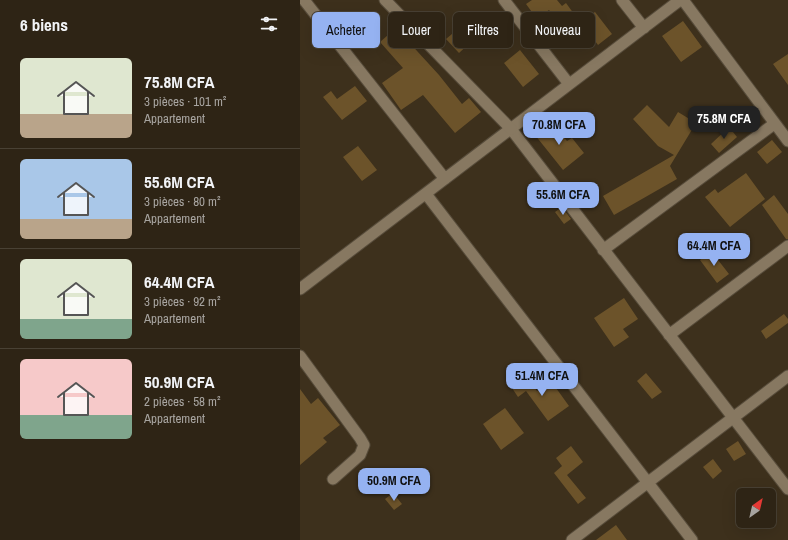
<!DOCTYPE html>
<html lang="fr">
<meta charset="utf-8">
<style>
:root{--surface:#2e2415;--page:#362c1e;--text:#f1f3f6;--muted:#a7a4a0;--line:#494134;--accent:#95b2f1}
body{margin:0;font-family:"Archivo Narrow",sans-serif;background:var(--page);color:var(--text);height:100vh;display:flex;flex-direction:column;font-size:15px;white-space:nowrap}
*{box-sizing:border-box;margin:0}
p{font-size:13px;color:var(--muted)}
.icon{flex:none;width:22px;height:22px;fill:none;stroke:currentColor;stroke-width:2;stroke-linecap:round;stroke-linejoin:round}
.map{position:relative;flex:1;overflow:hidden}
.side{display:flex;flex-direction:column;background:var(--surface);width:300px}
.side>*{flex:none}
.top-card{position:absolute;left:12px;top:12px;width:380px;height:36px;display:flex;gap:8px}
.needle{width:26px;rotate:34deg}
.tools{position:absolute;left:436px;top:488px;display:grid;gap:8px}
.tools a{display:grid;place-items:center;width:40px;height:40px;border-radius:6px;background:var(--surface);box-shadow:0 4px 16px #0002,0 0 0 1px var(--line);font-size:20px}
.price{position:absolute;translate:-50% -34px;padding:0 9px;border-radius:8px;background:var(--accent);color:#111;font-size:13px;line-height:26px;filter:drop-shadow(0 1px 2px #0008)}
.price::after{content:'';position:absolute;left:50%;top:24px;width:12px;height:9px;margin-left:-6px;background:inherit;clip-path:polygon(0 0,100% 0,50% 100%)}
.price.selected{background:#222;color:#fff}
ul{padding:0;list-style:none}
li{display:flex;align-items:center;gap:12px;height:100px;padding:0 20px}
li+li{border-top:1px solid var(--line)}
li span{display:grid;place-items:center;flex:none;width:112px;height:80px;border-radius:6px;color:#555}
li>.icon{margin-inline-start:auto}
span .icon{width:48px;height:48px;fill:#fffc;stroke-width:1}
li b{font-size:17px}
h2{display:flex;justify-content:space-between;align-items:center;height:48px;padding:0 20px;font-size:17px}
.tag{padding:0 14px;border-radius:6px;background:var(--surface);box-shadow:0 4px 16px #0002,0 0 0 1px var(--line);font-size:14px;line-height:36px}
.tag.selected{background:var(--accent);color:#111}
main{display:flex;flex:1;min-height:0}
.map>svg:first-child{display:block}
</style>
<main>
<section class="side">
<h2>6 biens<svg class="icon" aria-label="filters" viewBox="0 0 24 24"><path d="M4 7h16M4 17h16"/><circle cx="9" cy="7" r="2"/><circle cx="15" cy="17" r="2"/></svg></h2>
<ul>
<li><span style="background:linear-gradient(#dfe7d0 70%,#b9a48a 0)"><svg class="icon" aria-label="home" viewBox="0 0 24 24"><path d="M3 11l9-7 9 7M6 9v11h12V9"/></svg></span><div><b>75.8M CFA</b><p>3 pièces · 101 m²</p><p>Appartement</p></div></li>
<li><span style="background:linear-gradient(#a9c7e8 75%,#b9a48a 0)"><svg class="icon" aria-label="home" viewBox="0 0 24 24"><path d="M3 11l9-7 9 7M6 9v11h12V9"/></svg></span><div><b>55.6M CFA</b><p>3 pièces · 80 m²</p><p>Appartement</p></div></li>
<li><span style="background:linear-gradient(#dfe7d0 75%,#7fa58c 0)"><svg class="icon" aria-label="home" viewBox="0 0 24 24"><path d="M3 11l9-7 9 7M6 9v11h12V9"/></svg></span><div><b>64.4M CFA</b><p>3 pièces · 92 m²</p><p>Appartement</p></div></li>
<li><span style="background:linear-gradient(#f6c9c9 70%,#7fa58c 0)"><svg class="icon" aria-label="home" viewBox="0 0 24 24"><path d="M3 11l9-7 9 7M6 9v11h12V9"/></svg></span><div><b>50.9M CFA</b><p>2 pièces · 58 m²</p><p>Appartement</p></div></li>
</ul>
</section>
<div class="map">
<svg width="488" height="540" viewBox="0 0 488 540">
<rect width="100%" height="100%" fill="#3d301c"/>
<!-- building -->
<path fill="#6c532a" d="M232,0H257L262,6L266,3L282,25L268,36L249,10L237,19L226,4Z
M295,12L312,34L298,45L281,22Z
M383,21L402,47L381,62L362,36Z
M96,28L139,75L162,104L169,98L181,112L155,133L123,95L101,110L82,83L103,68L80,42Z
M159,28L171,42L159,53L146,39Z
M220,50L239,74L223,87L204,63Z
M488,54V85L473,64Z
M55,86L67,101L42,120L23,97L31,91L37,99Z
M347,105L369,127L378,112L396,123L370,166L377,179L314,215L303,196L374,155L358,146L333,119Z
M251,122L267,141L272,138L284,153L263,170L235,135Z
M429,127L437,137L419,153L411,144Z
M472,140L482,152L467,164L457,152Z
M58,146L77,170L62,181L43,157Z
M446,173L465,199L430,227L405,197L415,189L418,193Z
M474,195L488,214V239H486L462,205Z
M262,207L271,219L264,224L255,212Z
M411,251L429,274L417,283L400,260Z
M324,298L338,319L323,329L329,337L314,347L294,318Z
M484,314L488,319V323L466,339L461,331Z
M346,373L362,392L352,399L337,381Z
M225,374L237,391L251,381L269,406L248,421L226,391L218,397L210,385Z
M0,389L11,404L18,398L40,425L23,438L27,442L0,465Z
M205,408L224,433L201,450L183,424Z
M438,441L446,454L434,461L426,449Z
M271,446L283,462L267,475L286,498L278,504L254,473L262,466L256,458Z
M413,459L422,471L413,479L403,467Z
M93,493L102,504L94,510L85,499Z
M316,525L327,540H296Z"/>
<g fill="none" stroke-linecap="round" stroke-linejoin="round">
<!-- minor casing -->
<g stroke="#574c3b" stroke-width="13">
<path id="minor" d="M4,0L145,179
M204,0L269,84
M322,0L344,28
M383,0L488,141
M211,129L488,489
M126,194L392,540
M303,250L474,124
M0,289L380,0
M369,335L488,246
M0,356L60,438L64,445L60,455L33,479
M272,540L488,376"/>
</g>
<!-- tertiary casing -->
<g stroke="#574c3b" stroke-width="13">
<path id="tertiary" d="M85,0L211,129"/>
</g>
<!-- minor -->
<use href="#minor" stroke="#877861" stroke-width="11"/>
<!-- tertiary -->
<use href="#tertiary" stroke="#877861" stroke-width="11"/>
</g>
</svg>
<div class="tools">
<a><svg class="needle" viewBox="-14 -14 28 28"><path d="M0-13l5 13h-10z" fill="#e53935"/><path d="M0 13l5-13h-10z" fill="#a7a4a0"/></svg></a>
</div>
<b class="price selected" style="left:424px;top:140px">75.8M CFA</b>
<b class="price" style="left:259px;top:146px">70.8M CFA</b>
<b class="price" style="left:263px;top:216px">55.6M CFA</b>
<b class="price" style="left:414px;top:267px">64.4M CFA</b>
<b class="price" style="left:242px;top:397px">51.4M CFA</b>
<b class="price" style="left:94px;top:502px">50.9M CFA</b>
<div class="top-card">
<a class="tag selected">Acheter</a>
<a class="tag">Louer</a>
<a class="tag">Filtres</a>
<a class="tag">Nouveau</a>
</div>
</div>
</main>
